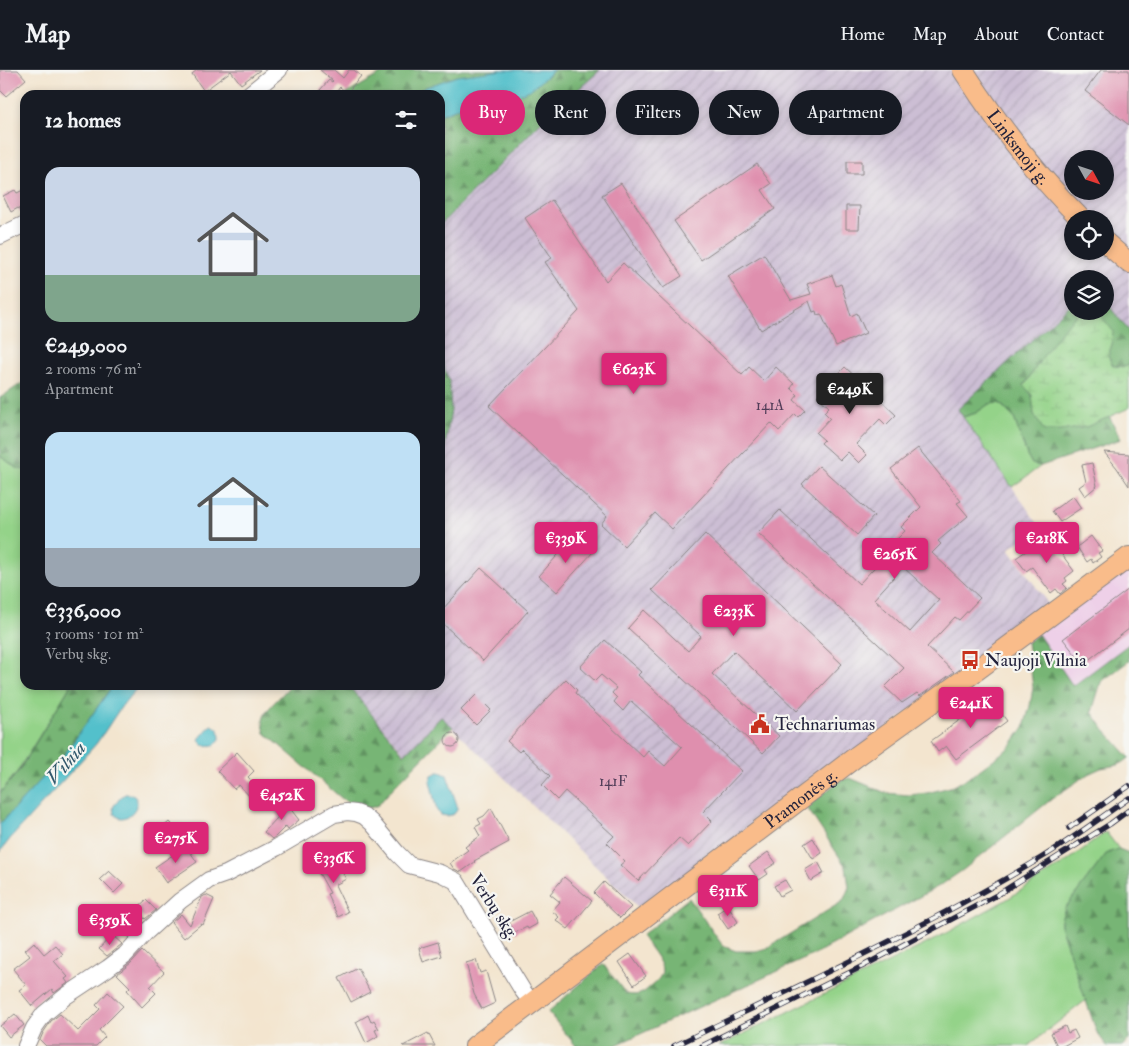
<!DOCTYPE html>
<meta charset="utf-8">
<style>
:root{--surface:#171b24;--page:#20242c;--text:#f1f3f6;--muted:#9ea1a6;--line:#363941;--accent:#db2777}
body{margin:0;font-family:"IM FELL Double Pica",serif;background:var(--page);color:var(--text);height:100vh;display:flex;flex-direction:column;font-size:19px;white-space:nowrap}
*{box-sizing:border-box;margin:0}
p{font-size:16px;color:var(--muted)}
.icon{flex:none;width:28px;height:28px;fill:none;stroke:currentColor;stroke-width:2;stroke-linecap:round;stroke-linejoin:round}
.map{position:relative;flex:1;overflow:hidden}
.details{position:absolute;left:20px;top:20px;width:425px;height:600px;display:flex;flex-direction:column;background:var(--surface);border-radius:15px;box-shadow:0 2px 8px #0003}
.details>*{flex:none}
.guide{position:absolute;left:460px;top:20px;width:475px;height:45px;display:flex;gap:10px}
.needle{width:32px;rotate:130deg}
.fabs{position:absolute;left:1064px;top:80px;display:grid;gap:10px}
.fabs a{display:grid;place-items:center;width:50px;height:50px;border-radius:50%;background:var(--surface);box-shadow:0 2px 8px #0003;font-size:25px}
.price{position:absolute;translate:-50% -42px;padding:0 11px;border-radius:5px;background:var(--accent);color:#fff;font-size:16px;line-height:32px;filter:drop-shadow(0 1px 2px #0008)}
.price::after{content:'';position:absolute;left:50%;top:30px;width:15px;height:11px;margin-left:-8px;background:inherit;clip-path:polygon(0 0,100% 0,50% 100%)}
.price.selected{background:#222;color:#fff}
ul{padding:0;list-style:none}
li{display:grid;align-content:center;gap:10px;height:265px;padding:0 25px}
li span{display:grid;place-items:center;height:155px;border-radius:15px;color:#555}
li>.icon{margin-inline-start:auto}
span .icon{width:90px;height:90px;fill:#fffc;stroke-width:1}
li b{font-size:21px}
h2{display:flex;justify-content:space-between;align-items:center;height:60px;padding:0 25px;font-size:21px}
.chip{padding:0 18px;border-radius:22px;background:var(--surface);box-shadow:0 2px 8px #0003;font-size:18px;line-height:45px}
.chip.selected{background:var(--accent);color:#fff}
header{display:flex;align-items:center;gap:30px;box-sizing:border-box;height:70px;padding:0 25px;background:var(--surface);border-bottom:1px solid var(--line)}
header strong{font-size:24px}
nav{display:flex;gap:28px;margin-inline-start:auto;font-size:18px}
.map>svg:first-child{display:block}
</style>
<header>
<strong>Map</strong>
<nav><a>Home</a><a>Map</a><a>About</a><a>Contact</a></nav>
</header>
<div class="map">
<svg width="1129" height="976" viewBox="0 0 1129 976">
<defs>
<pattern id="industrial-furrows" width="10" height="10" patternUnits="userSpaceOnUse" patternTransform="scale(1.25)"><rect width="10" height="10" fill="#ccbed4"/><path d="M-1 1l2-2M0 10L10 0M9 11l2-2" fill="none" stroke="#afa3b7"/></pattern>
<pattern id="forest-firs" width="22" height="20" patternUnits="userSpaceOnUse" patternTransform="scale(1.25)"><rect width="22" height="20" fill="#77b575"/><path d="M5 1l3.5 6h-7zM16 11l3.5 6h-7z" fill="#619361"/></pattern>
<pattern id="wetland-marsh" width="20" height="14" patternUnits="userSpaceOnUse" patternTransform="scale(1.25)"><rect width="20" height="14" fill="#94d389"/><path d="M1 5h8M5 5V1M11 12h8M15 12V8" fill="none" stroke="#7fb577"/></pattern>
</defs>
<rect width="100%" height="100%" fill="#f6f6f2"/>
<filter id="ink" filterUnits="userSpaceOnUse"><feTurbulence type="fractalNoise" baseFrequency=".02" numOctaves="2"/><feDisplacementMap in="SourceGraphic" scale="10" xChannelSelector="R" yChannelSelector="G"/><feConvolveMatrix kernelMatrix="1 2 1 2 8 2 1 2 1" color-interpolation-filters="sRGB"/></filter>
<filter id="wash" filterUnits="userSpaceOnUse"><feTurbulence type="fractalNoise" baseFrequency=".0096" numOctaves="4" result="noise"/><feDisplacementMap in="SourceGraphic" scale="20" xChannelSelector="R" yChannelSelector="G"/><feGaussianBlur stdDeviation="1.12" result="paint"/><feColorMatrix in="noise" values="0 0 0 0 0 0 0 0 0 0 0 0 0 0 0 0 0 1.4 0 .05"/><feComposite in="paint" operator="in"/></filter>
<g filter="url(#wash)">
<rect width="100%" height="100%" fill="#f3e5cf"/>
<!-- built -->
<path fill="#eed0e8" d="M1129,496V574L1073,617L1038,564Z"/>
<!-- industrial -->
<path fill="url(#industrial-furrows)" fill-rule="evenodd" d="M600,0H1129V261L1105,231V209H1072V233L958,339L1040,457L1009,479L1049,535L643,842L441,647L405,685L348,615H440V406L451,340L445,299L440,288V155L541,52ZM1072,89H1105V121H1072ZM1072,149H1105V181H1072Z"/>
<!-- grass -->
<path fill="#94d389" stroke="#5b7a62" d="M999,333L1014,348L1027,385L1032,394L1041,396L1012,417L963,347L976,343L989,334Z
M0,386L17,398L25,400V615H71L17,702L0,723Z
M1106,762L1119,779L1107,783L1065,838L1061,851V858L1086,930L1028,976H719L928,873L1004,831L1066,792Z"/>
<!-- forest -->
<path fill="url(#forest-firs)" stroke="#4c6c58" d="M387,0H502L426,17L411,25H345Z
M554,0H600L541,52L440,155V45L472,32L508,28L549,5Z
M1105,231L1129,261V295L1125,297L1113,296L1108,286L1112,274L1098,242L1082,241H1105Z
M1072,233V241H1082C1059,264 1042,289 1024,315L1032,325L1034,344L1086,357L1109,346L1121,369L1041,396L1032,394L1027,385L1014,348L1000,333L989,334L976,343L963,347L958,339Z
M440,288L449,310L451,340L440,406Z
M25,311V400L17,398L0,386V328Z
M1038,564L1073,616L1129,574V591L1101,612L1092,642L1104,659L1129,687V688L1124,692L1118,695L1101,698L1088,704L1053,728L963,800L941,815L811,886L614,976H576L548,942L603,894L626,924C639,926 641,925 651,916C656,912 662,907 662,900C662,891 646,873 641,866L689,828L723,876L736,881H756L767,878L843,831L849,817L846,797L806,736L841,710L850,708L886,723L909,725L927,723L954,716L974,704L1010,677L1024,657L1030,636L1033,617L1027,572Z
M71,615H113L64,685L0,754V723L18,702Z
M290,615H348L404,685L441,647L453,657L392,719L378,735L370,738L351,735L340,727L265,663C264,659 263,654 263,650C265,638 283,626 290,615Z
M1119,779L1129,783V970L1122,976H1107L1097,963L1061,858V850L1065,838L1107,783Z"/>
<!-- wetland -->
<path fill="url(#wetland-marsh)" stroke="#5b7a62" d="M1082,241L1098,242L1113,261L1112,274L1108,286L1113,296L1125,297L1129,295V338L1086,357L1060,361H1044L1034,344L1032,325L1024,316C1039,293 1061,256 1082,241Z"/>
<!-- water -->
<path fill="#53c0cb" stroke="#3a7183" d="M502,0H554L530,20L508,28L472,32L440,45V25H411L426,17L457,6Z
M113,615H141C122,631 111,654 96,674L10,769L0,782V754L64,685Z
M211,655C218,657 220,661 220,669L215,675C208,676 202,676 199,669Z
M438,702H440L447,705L457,735V740L454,744L447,746L441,745L437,741L430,711L432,705Z
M125,724C148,724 133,749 121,748C118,748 116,745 114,744L113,737L121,727Z"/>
<g id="blocks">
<!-- building -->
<path fill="#df8fae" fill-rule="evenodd" d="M0,0H18L26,9L6,26L0,20Z
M197,0H260L241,14L231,1L204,21L192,4Z
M320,0H334L343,8L349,0H354L361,6L347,23L340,17L334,25H326L320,20L329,10L332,12L333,11Z
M1101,0H1129V55L1085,21Z
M847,91H862V104H847Z
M757,94L771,114L762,120L775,139L701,190L674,151Z
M621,113L682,206L663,218L602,125Z
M25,119V144L22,145L18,138L11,142L3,126L15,120L17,123Z
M552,130L606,211L623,193L742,305L749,297L764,311L776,297L794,314L791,318L798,325L794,330L805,340L798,347L795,344L779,361L771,353L672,459L655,443L624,476L601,454L607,446L489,336L579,241L545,192L552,188L525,148Z
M846,136H860L859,159H846Z
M764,184L791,230L811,224L807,214L832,205L836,216L841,214L851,246L857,243L866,263L836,276L821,244L817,245L816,241L813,242L809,231L761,260L728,206Z
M845,297L896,345L886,355L880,349L856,374L867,385L859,393L848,382L840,390L821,373L824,370L816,363L830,348L824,342L829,337L817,326Z
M918,378L961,431L957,433L968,446L938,471L941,474L932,483L980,528L959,550L955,547L927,577L954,602L920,626L917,623L902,633L885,617L904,598L758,463L780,440L859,514L898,472L896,470L905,461L901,457L921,437L891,399ZM903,497L939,530L910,562L874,529Z
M1104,382L1129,384V416L1117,398Z
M1092,393L1097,416L1085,426L1079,417L1086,412L1082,395Z
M819,396L874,446L857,465L802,414Z
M1073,426L1081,438L1060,452L1052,441Z
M1046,463L1074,501L1065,508L1067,511L1063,514L1067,518L1060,524L1056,519L1051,523L1032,497L1026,501L1016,488L1036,474L1034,471Z
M705,464L842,594L797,641L734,581L712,604L779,666L763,683L628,558L644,540L688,581L701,566L652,520Z
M575,466L593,482L557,522L539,506Z
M1091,466L1102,481L1098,483L1101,487L1093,493L1091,489L1087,492L1077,477Z
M481,498L528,541L483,591L440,551V542Z
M1129,519V559L1083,594L1063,569Z
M605,570L641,602L638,605L742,701L703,742L712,751L688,776L679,768L638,811L620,795L625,791L607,773L614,766L565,721L557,730L542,715L550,706L522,679L519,682L507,671L566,609L577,620L575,623L643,687L648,681L665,696L682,677L631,631L623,641L614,632L617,628L612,623L616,618L601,605L595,611L580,597Z
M476,625L491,640L476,655L461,640Z
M990,628L1007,651L956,689L946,676L938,682L931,671Z
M445 670a7 7 0 1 1 14 0a7 7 0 1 1-14 0Z
M237,682L254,701L248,707L263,723L254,731L239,715L234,719L217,701Z
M286,733L299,750L288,759L286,756L275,767L272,769L264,762L278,747L275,742Z
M491,738L509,772L474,791L475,792L461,802L454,799L450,793L468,780L465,777L480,766L475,757L481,754L478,749L484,746Z
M169,752L179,763L172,769L162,758Z
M813,768L822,783L813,789L804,774Z
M186,776L197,792L166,813L155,797Z
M768,782L776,793L765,800L768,804L759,810L749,796Z
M334,785L346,809L335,815L348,842L338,847L327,824L330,823L319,803L325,799L321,792Z
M818,792L824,803L811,811L805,800Z
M109,801L123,814L114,823L100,809Z
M564,807L592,831L568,859L556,850L559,847L552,841L560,832L550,824Z
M785,810L791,820L780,826L774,816Z
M732,811L743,826L729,835L719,820Z
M604,812L631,837L620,848L594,823Z
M206,825L214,829L203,855L201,854L184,868L171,853L181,844L190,855L202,827Z
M146,830L156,840L145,849L136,839Z
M102,836L115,847L103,861L90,849Z
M728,836L738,852L728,859L717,843Z
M530,841L537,854L528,859L527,857L515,863L509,852Z
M112,865L122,874L107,886L99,879Z
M34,872L44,884L55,875L63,884L54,891L68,907L65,909L68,913L54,923L52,919L32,936L19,920L26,915L13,899L30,886L25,880Z
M438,872L442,886L423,892L419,878Z
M142,881L164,902L150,917L156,923L142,937L127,920L130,917L117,904L131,893Z
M630,884L646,906L634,915L619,892Z
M476,890L480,903L486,901L495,933L482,939L474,924L466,893Z
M358,898L370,922L351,932L339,908Z
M108,922L123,936L99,960L105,967L96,976H46L40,970L43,963L51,951L60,944L78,961L100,939L96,935Z
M15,944L24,955L9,967L0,956Z
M368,945L371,952L374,950L379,959L375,960L378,966L366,973L356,952Z
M1065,956L1068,963L1074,960L1078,968L1063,976H1057L1051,963Z
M428,963L435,976H403Z"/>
</g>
</g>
<g filter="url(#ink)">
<use href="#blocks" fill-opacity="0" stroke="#8a8485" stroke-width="1"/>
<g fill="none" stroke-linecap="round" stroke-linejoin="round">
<!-- minor casing -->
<g stroke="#8a8485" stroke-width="18">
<path id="minor" d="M248,25L279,0
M0,166L25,154
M26,976L34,958L44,944L66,926L108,898L125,885L145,863L180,831L209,810L226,804L276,778L334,744L347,742L356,743L364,746L372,753L397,783L409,795L440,803L456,811L523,921L532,933"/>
</g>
<!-- major casing -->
<g stroke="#8a8485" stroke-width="22">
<g id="major">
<path id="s1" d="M963,0C997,53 1036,104 1081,149"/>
<path d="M1105,172L1129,193"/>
<path id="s2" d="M475,976L857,686L966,608L1129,487"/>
</g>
</g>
<!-- minor -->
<use href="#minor" stroke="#fff" stroke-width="16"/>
<!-- major -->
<use href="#major" stroke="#f9bc8a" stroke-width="20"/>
<!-- rail casing -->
<g stroke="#22223b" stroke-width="5.5">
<path id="rail" d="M1069,758L1129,716
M674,976C798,916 923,859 1041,788C1071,770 1100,748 1129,728
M702,976L865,895L997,825L1110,754L1129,740"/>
</g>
<!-- rail -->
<use href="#rail" stroke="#f6f6f2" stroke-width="4" stroke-dasharray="11" stroke-linecap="butt"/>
</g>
</g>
<!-- icons -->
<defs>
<g id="bus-bare" transform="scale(1.5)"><path d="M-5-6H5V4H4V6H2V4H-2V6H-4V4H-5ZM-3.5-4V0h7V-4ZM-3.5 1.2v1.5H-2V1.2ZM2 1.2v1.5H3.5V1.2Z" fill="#c8321e" stroke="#f6f6f2" stroke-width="2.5" paint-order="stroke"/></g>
<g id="civic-bare" transform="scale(1.5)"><path d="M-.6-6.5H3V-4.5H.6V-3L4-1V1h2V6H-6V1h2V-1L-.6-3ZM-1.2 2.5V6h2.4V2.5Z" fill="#c8321e" stroke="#f6f6f2" stroke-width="2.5" paint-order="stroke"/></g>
</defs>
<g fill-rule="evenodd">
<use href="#bus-bare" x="970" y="590"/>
<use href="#civic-bare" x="760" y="654"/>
</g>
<g text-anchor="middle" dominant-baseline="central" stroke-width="4.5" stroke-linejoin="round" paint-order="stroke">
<!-- number labels -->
<g font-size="15" fill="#513d58">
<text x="770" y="335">141A</text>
<text x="613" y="711">141F</text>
</g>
<!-- street labels -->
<g font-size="18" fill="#22223b" stroke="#f6f6f2">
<text stroke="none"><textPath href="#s1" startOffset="95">Linksmoji g.</textPath></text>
<text stroke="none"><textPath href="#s2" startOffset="409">Pramonės g.</textPath></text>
<text transform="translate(494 837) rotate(57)">Verbų skg.</text>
</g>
<!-- poi labels -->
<g font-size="18" fill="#22223b" stroke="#f6f6f2" text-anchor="start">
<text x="985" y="590">Naujoji Vilnia</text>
<text x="775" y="654">Technariumas</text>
</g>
<!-- water labels -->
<g font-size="19" font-style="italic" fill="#33596d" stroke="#f6f6f2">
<text transform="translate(66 693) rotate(-49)">Vilnia</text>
</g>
</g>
</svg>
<div class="fabs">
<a><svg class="needle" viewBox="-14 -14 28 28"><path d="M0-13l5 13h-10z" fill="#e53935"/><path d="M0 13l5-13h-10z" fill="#9ea1a6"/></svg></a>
<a><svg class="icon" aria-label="locate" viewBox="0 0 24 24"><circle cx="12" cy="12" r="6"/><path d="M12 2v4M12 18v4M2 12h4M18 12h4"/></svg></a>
<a><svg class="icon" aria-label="layers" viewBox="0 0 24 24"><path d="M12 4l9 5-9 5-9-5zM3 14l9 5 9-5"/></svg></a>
</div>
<b class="price" style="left:634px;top:325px">€623K</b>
<b class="price selected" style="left:850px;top:345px">€249K</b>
<b class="price" style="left:566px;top:494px">€339K</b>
<b class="price" style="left:1047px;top:494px">€218K</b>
<b class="price" style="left:895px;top:510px">€265K</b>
<b class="price" style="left:734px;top:567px">€233K</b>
<b class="price" style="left:971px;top:659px">€241K</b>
<b class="price" style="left:282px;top:751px">€452K</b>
<b class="price" style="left:176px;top:794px">€275K</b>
<b class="price" style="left:334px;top:814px">€336K</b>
<b class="price" style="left:728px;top:847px">€311K</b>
<b class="price" style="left:110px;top:876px">€359K</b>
<div class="guide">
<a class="chip selected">Buy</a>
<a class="chip">Rent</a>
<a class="chip">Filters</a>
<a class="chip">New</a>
<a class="chip">Apartment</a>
</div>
<section class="details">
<h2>12 homes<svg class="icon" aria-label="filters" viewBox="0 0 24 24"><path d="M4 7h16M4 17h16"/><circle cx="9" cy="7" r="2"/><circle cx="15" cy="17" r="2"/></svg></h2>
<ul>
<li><span style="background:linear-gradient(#c9d6e8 70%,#7fa58c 0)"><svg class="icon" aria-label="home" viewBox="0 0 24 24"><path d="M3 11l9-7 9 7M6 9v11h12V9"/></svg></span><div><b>€249,000</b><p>2 rooms · 76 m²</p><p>Apartment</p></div></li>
<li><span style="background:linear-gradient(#bfe0f5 75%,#9aa5b1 0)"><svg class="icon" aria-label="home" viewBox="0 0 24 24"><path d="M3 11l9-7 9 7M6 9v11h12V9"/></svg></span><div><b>€336,000</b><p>3 rooms · 101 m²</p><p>Verbų skg.</p></div></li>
</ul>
</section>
</div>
